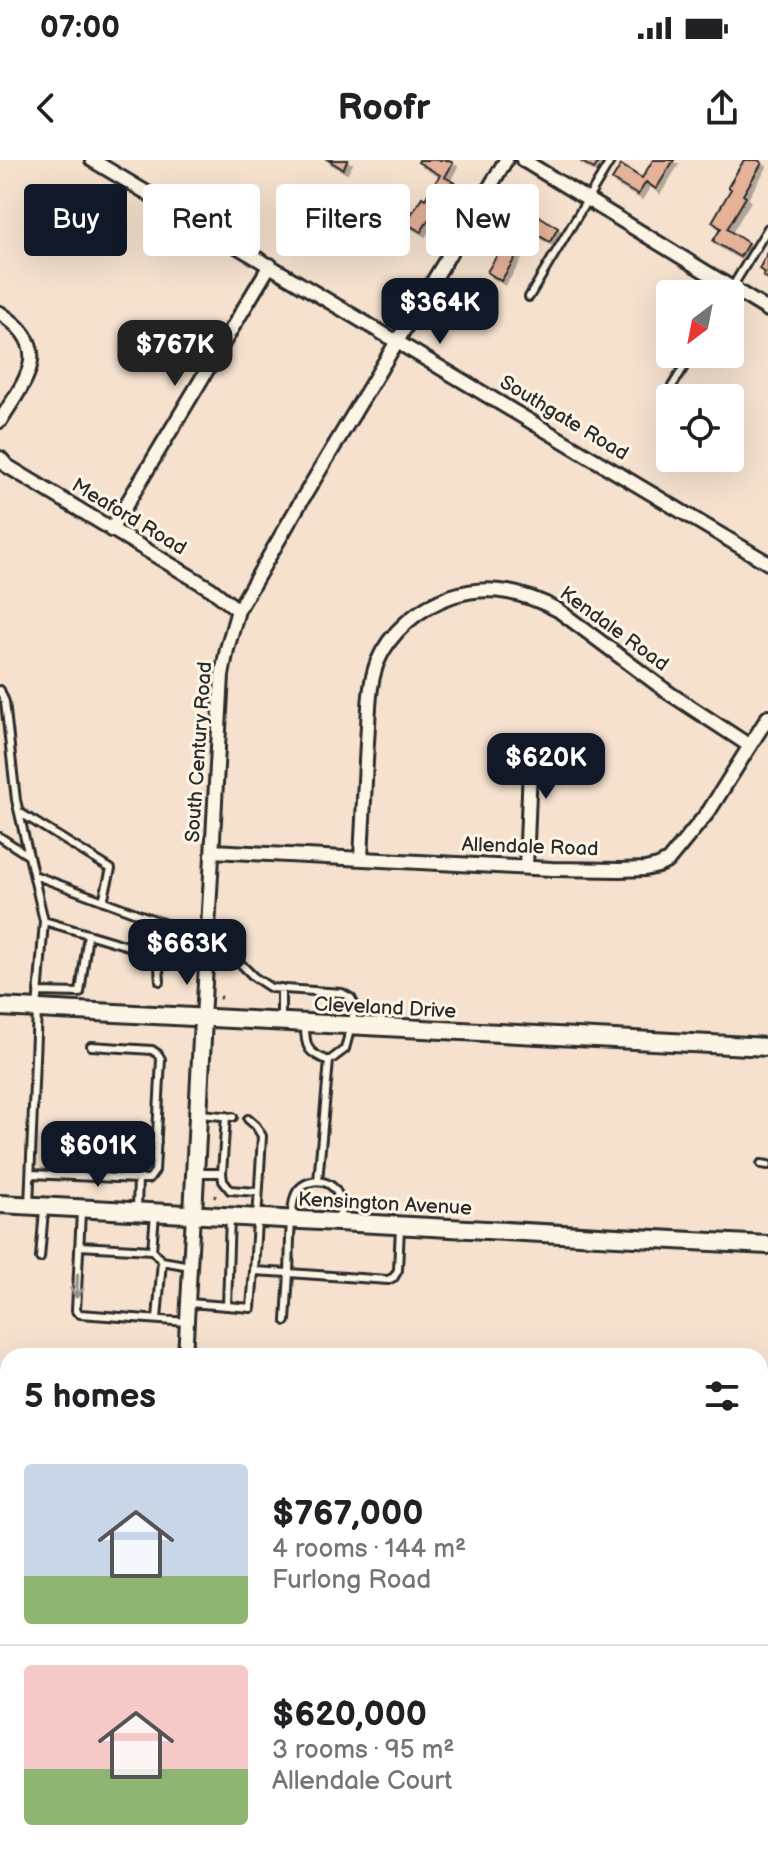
<!DOCTYPE html>
<meta charset="utf-8">
<style>
:root{--surface:#fff;--page:#f6f6f6;--text:#202124;--muted:#757577;--line:#e0e0e0;--accent:#111827}
body{margin:0;font-family:"Balsamiq Sans",sans-serif;background:var(--page);color:var(--text);height:100vh;display:flex;flex-direction:column;font-size:30px;white-space:nowrap}
*{box-sizing:border-box;margin:0}
p{font-size:26px;color:var(--muted)}
.icon{flex:none;width:44px;height:44px;fill:none;stroke:currentColor;stroke-width:2;stroke-linecap:round;stroke-linejoin:round}
.map{position:relative;flex:1;overflow:hidden}
.details{position:absolute;left:0px;top:1188px;width:768px;height:512px;display:flex;flex-direction:column;background:var(--surface);border-radius:24px 24px 0 0;box-shadow:0 8px 32px #0002}
.details>*{flex:none}
.top-card{position:absolute;left:24px;top:24px;width:720px;height:72px;display:flex;gap:16px}
.needle{width:52px;rotate:212deg}
.fabs{position:absolute;left:656px;top:120px;display:grid;gap:16px}
.fabs a{display:grid;place-items:center;width:88px;height:88px;border-radius:8px;background:var(--surface);box-shadow:0 8px 32px #0002;font-size:40px}
.price{position:absolute;translate:-50% -68px;padding:0 18px;border-radius:16px;background:var(--accent);color:#fff;font-size:26px;line-height:52px;filter:drop-shadow(0 2px 4px #0008)}
.price::after{content:'';position:absolute;left:50%;top:48px;width:24px;height:18px;margin-left:-12px;background:inherit;clip-path:polygon(0 0,100% 0,50% 100%)}
.price.selected{background:#222;color:#fff}
ul{padding:0;list-style:none}
li{display:flex;align-items:center;gap:24px;height:200px;padding:0 24px}
li+li{border-top:2px solid var(--line)}
li span{display:grid;place-items:center;flex:none;width:224px;height:160px;border-radius:8px;color:#555}
li>.icon{margin-inline-start:auto}
span .icon{width:96px;height:96px;fill:#fffc;stroke-width:1}
li b{font-size:34px}
h2{display:flex;justify-content:space-between;align-items:center;height:96px;padding:0 24px;font-size:34px}
.tag{padding:0 28px;border-radius:8px;background:var(--surface);box-shadow:0 8px 32px #0002;font-size:28px;line-height:72px}
.tag.selected{background:var(--accent);color:#fff}
.status{display:flex;justify-content:space-between;align-items:center;height:56px;padding:0 40px;background:var(--surface);direction:ltr}
.status svg{height:22px;fill:currentColor}
header{display:flex;justify-content:space-between;align-items:center;height:104px;padding:0 24px;background:var(--surface);font-size:36px;font-weight:800}
.map>svg:first-child{display:block}
</style>
<div class="status"><b>07:00</b><svg viewBox="0 0 49 12"><path d="M0 12V9h3v3zM5 12V6h3v6zM10 12V3h3v9zM15 12V0h3v12zM26 1h20v11H26zM47 4h2v5h-2z"/></svg></div>
<header><svg class="icon" aria-label="back" viewBox="0 0 24 24"><path d="M15 5l-7 7 7 7"/></svg>Roofr<svg class="icon" aria-label="share" viewBox="0 0 24 24"><path d="M12 15V3M7 8l5-5 5 5M5 13v7h14v-7"/></svg></header>
<div class="map">
<svg width="768" height="1700" viewBox="0 0 768 1700">
<defs>
<filter id="shadow"><feDropShadow dx="4" dy="4" stdDeviation="0" flood-color="#0004"/></filter>
</defs>
<rect width="100%" height="100%" fill="#f5e1ce"/>
<filter id="ink" filterUnits="userSpaceOnUse"><feTurbulence type="fractalNoise" baseFrequency=".0125" numOctaves="2"/><feDisplacementMap in="SourceGraphic" scale="16" xChannelSelector="R" yChannelSelector="G"/><feConvolveMatrix kernelMatrix="1 2 1 2 8 2 1 2 1" color-interpolation-filters="sRGB"/></filter>
<g filter="url(#ink)">
<!-- building -->
<path fill="#e5b298" stroke="#2b2b2b" stroke-width="2" filter="url(#shadow)" d="M328,0H348L343,9Z
M419,0H447L453,3L445,17L455,23L439,49L436,47L421,72L406,63L422,37L425,39L440,15L418,2Z
M579,0H600L594,9Z
M653,0H674L656,29L646,22L638,35L612,20L621,5L642,18Z
M744,0H758L762,3L743,35L746,37L727,69L748,83L740,97L713,81L721,68L712,62L731,29L728,27Z
M533,52L558,68L550,82L528,69L513,92L517,95L501,121L487,112L502,87L498,85L514,59L524,65Z
M767,94L768,95V119L763,116L765,113L759,109Z"/>
<g fill="none" stroke-linecap="round" stroke-linejoin="round">
<!-- lane casing -->
<g stroke="#2b2b2b" stroke-width="12">
<path id="lane" d="M728,134L768,68
M529,137L611,0
M671,228L692,194
M0,530L5,542L16,640L44,761L37,850L29,1045
M19,652L111,709L103,741
M0,677L29,696
M34,715L179,769V779
M44,761L158,795L168,791L179,779L227,790L254,817L271,828L342,833L351,838L355,846L351,866L345,889L329,901L318,1021
M158,795L160,821
M281,828V859
M38,832L80,833L88,774
M305,866C305,888 308,893 329,901
M91,886L152,890L158,894L161,899L155,1011L149,1019H138
M201,954L233,957
M248,959L256,966L262,976L254,1111
M761,1004L768,1005
M199,1013H222L226,956
M222,1013L223,1021L230,1030L257,1032
M31,1014L138,1019L137,1048
M94,1017L96,982L100,978L157,982
M81,1052L76,1151L80,1154L188,1162
M340,1062C340,1052 342,1040 336,1031C326,1016 301,1019 295,1036C289,1054 290,1093 289,1113L388,1120L394,1117L398,1110L400,1067
M79,1086L152,1090L162,1101L157,1159
M152,1090L155,1054
M40,1098L44,1050
M162,1101L190,1106
M189,1143L227,1146L230,1056
M227,1146L251,1148L254,1111L289,1113L286,1161"/>
</g>
<!-- street casing -->
<g stroke="#2b2b2b" stroke-width="18">
<path id="street" d="M92,0L768,403
M523,0L768,150
M0,153C55,188 26,219 0,261
M0,298L7,306L211,429L238,450
M111,370L270,105
M516,591L530,608L526,707
M213,691L552,709L620,710L645,709L658,706L668,701L709,651L768,557
M361,698C363,659 365,620 367,582C369,556 368,527 377,503C390,471 420,447 452,436C490,424 524,432 558,450L669,533L750,586
M203,859L222,515L227,489L238,450L300,343L506,0
M185,1196L193,1054
M760,1299L768,1300
M0,1377L7,1259
M760,1677L768,1653
M139,1700L142,1692
M331,1700L333,1692
M542,1700L545,1692
M752,1700L755,1692"/>
</g>
<!-- secondary casing -->
<g stroke="#2b2b2b" stroke-width="22">
<path id="secondary" d="M0,847L768,887
M0,1044L768,1085
M193,1054L203,859"/>
</g>
<!-- path -->
<path stroke="#2b2b2b" stroke-width="2" stroke-dasharray="8 6" stroke-linecap="butt" d="M219,839L222,836
M214,1038L216,1035"/>
<!-- lane -->
<use href="#lane" stroke="#fcf5e5" stroke-width="6"/>
<!-- street -->
<use href="#street" stroke="#fcf5e5" stroke-width="12"/>
<!-- secondary -->
<use href="#secondary" stroke="#fcf5e5" stroke-width="16"/>
</g>
<!-- one-way arrows -->
<defs><path id="oneway-shaft" d="M-6 0H5M1.5-3L5.5 0L1.5 3" fill="none" stroke-width="1.6" stroke-linecap="round" stroke-linejoin="round" transform="scale(2)"/></defs>
<use stroke="#949088" href="#oneway-shaft" transform="translate(77 1126) rotate(93)"/>
</g>
<g text-anchor="middle" dominant-baseline="central" stroke-width="6" stroke-linejoin="round" paint-order="stroke">
<!-- street labels -->
<g font-size="20" fill="#2b2b2b" stroke="#fcf5e5">
<text transform="translate(564 258) rotate(31)">Southgate Road</text>
<text transform="translate(129 357) rotate(31)">Meaford Road</text>
<text transform="translate(614 469) rotate(36)">Kendale Road</text>
<text transform="translate(199 592) rotate(-86)">South Century Road</text>
<text transform="translate(530 687) rotate(2)">Allendale Road</text>
<text transform="translate(385 848) rotate(3)">Cleveland Drive</text>
<text transform="translate(385 1044) rotate(3)">Kensington Avenue</text>
</g>
</g>
</svg>
<div class="fabs">
<a><svg class="needle" viewBox="-14 -14 28 28"><path d="M0-13l5 13h-10z" fill="#e53935"/><path d="M0 13l5-13h-10z" fill="#757577"/></svg></a>
<a><svg class="icon" aria-label="locate" viewBox="0 0 24 24"><circle cx="12" cy="12" r="6"/><path d="M12 2v4M12 18v4M2 12h4M18 12h4"/></svg></a>
</div>
<b class="price" style="left:440px;top:186px">$364K</b>
<b class="price selected" style="left:175px;top:228px">$767K</b>
<b class="price" style="left:546px;top:641px">$620K</b>
<b class="price" style="left:187px;top:827px">$663K</b>
<b class="price" style="left:98px;top:1029px">$601K</b>
<div class="top-card">
<a class="tag selected">Buy</a>
<a class="tag">Rent</a>
<a class="tag">Filters</a>
<a class="tag">New</a>
</div>
<section class="details">
<h2>5 homes<svg class="icon" aria-label="filters" viewBox="0 0 24 24"><path d="M4 7h16M4 17h16"/><circle cx="9" cy="7" r="2"/><circle cx="15" cy="17" r="2"/></svg></h2>
<ul>
<li><span style="background:linear-gradient(#c9d6e8 70%,#8fb573 0)"><svg class="icon" aria-label="home" viewBox="0 0 24 24"><path d="M3 11l9-7 9 7M6 9v11h12V9"/></svg></span><div><b>$767,000</b><p>4 rooms · 144 m²</p><p>Furlong Road</p></div></li>
<li><span style="background:linear-gradient(#f6c9c9 65%,#8fb573 0)"><svg class="icon" aria-label="home" viewBox="0 0 24 24"><path d="M3 11l9-7 9 7M6 9v11h12V9"/></svg></span><div><b>$620,000</b><p>3 rooms · 95 m²</p><p>Allendale Court</p></div></li>
</ul>
</section>
</div>
